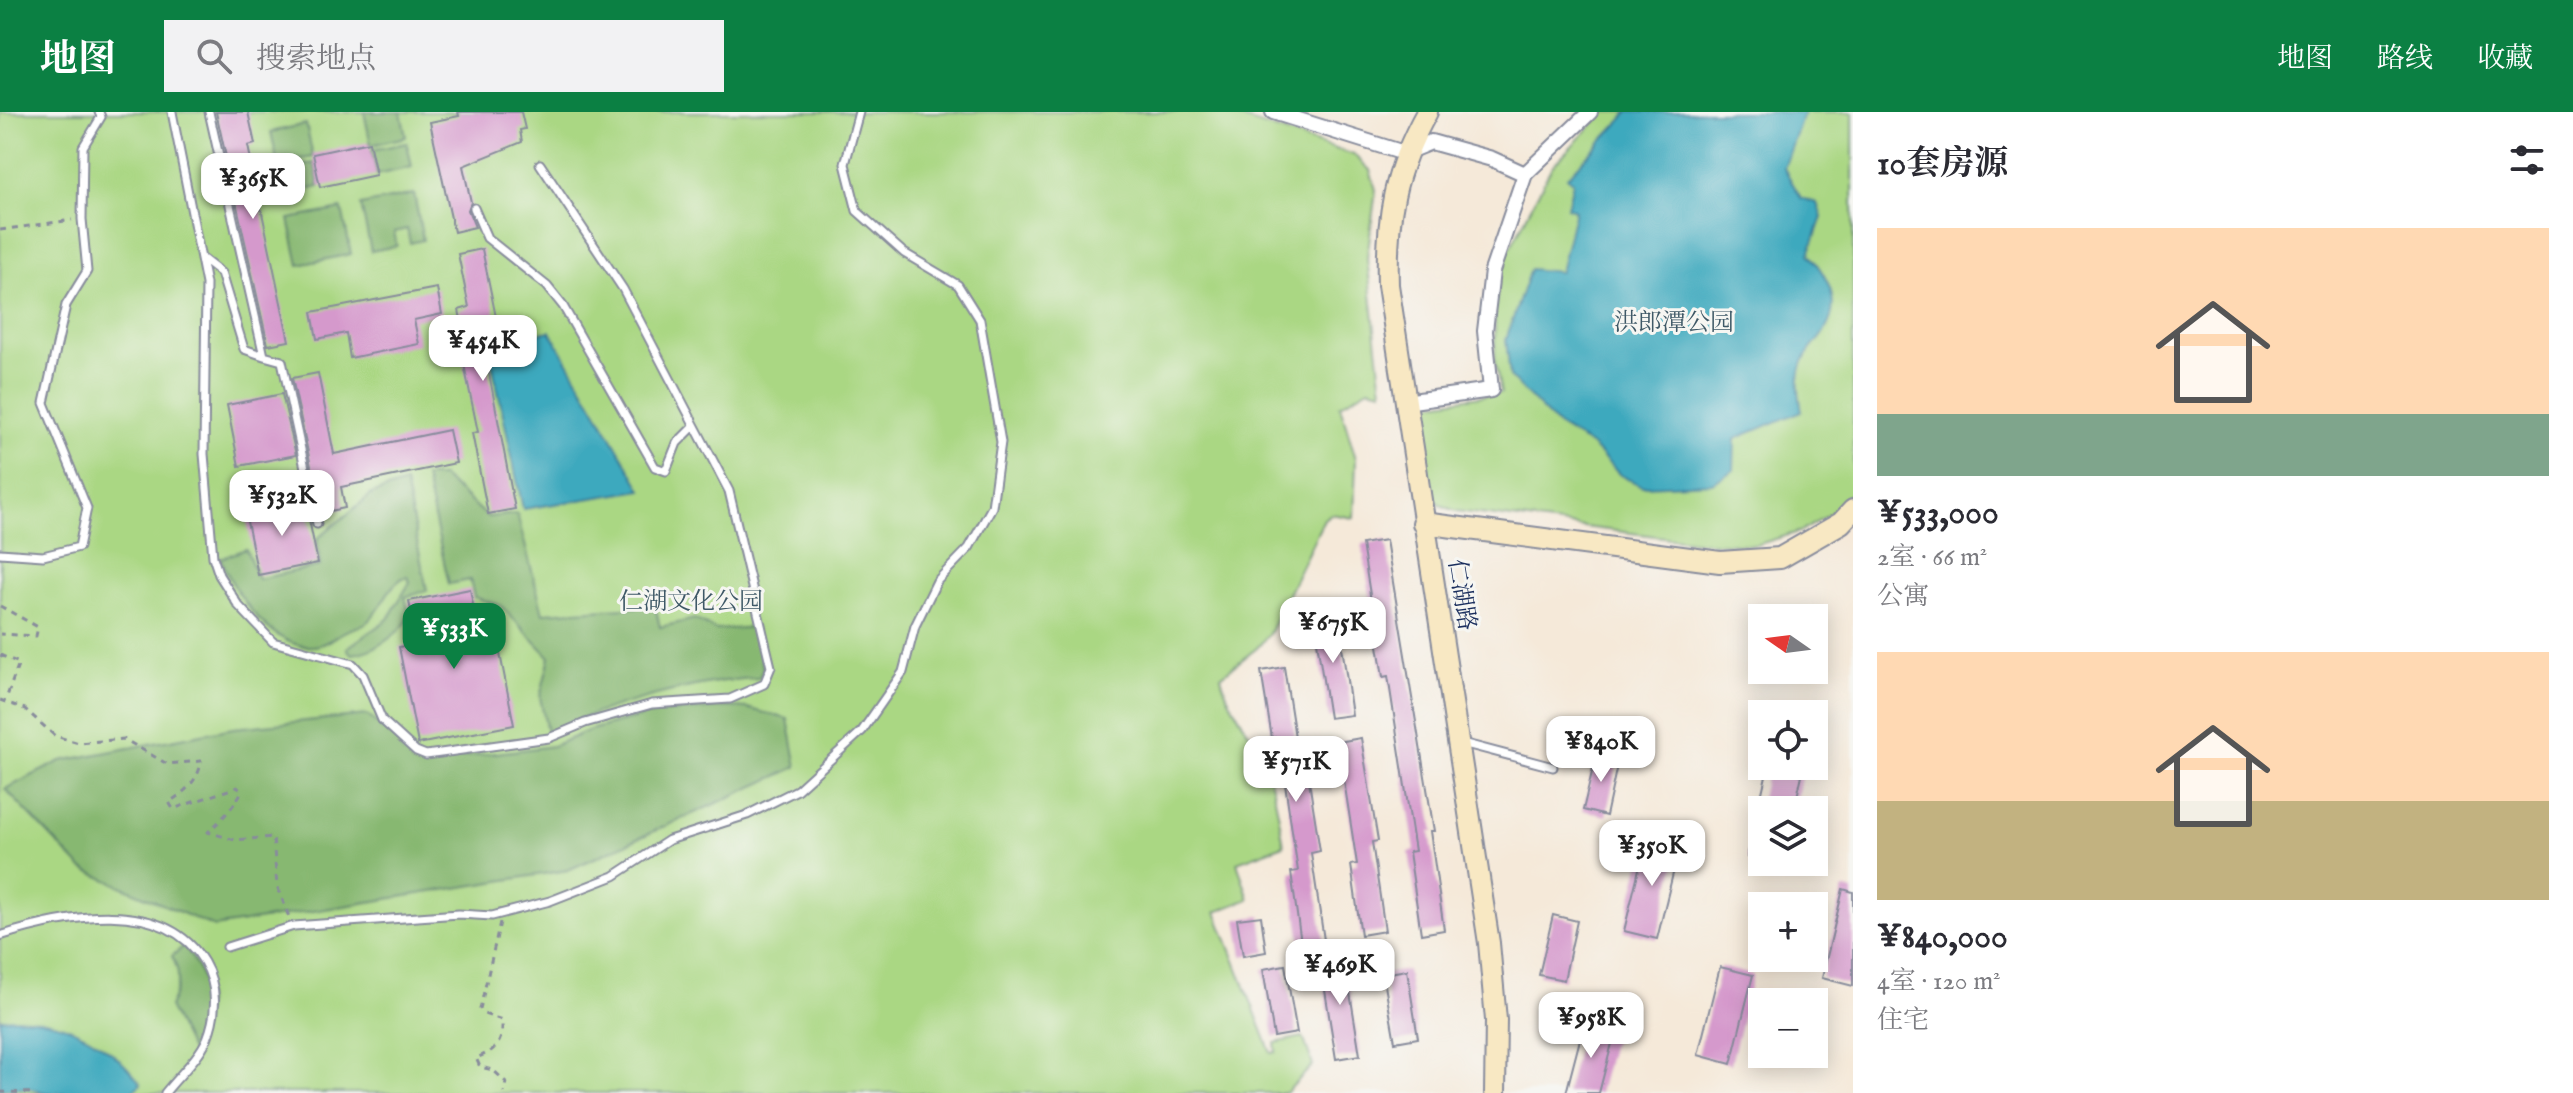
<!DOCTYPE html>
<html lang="zh">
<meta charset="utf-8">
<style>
:root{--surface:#fff;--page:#f2f2f3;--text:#2b2b33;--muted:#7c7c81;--accent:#0b8043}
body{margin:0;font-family:"IM FELL English","Noto Serif SC",serif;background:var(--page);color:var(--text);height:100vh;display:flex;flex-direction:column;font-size:30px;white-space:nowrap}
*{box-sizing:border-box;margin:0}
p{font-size:26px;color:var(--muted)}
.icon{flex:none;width:44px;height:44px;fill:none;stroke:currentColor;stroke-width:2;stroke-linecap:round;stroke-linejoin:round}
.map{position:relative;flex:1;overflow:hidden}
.details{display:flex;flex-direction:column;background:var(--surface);width:720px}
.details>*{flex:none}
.needle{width:52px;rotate:284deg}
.buttons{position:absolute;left:1748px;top:492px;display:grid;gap:16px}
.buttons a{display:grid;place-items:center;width:80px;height:80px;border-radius:0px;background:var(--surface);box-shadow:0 4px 20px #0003;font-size:40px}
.price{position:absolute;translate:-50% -68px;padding:0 18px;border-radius:16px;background:#fff;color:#222;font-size:26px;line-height:52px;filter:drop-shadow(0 2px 4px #0008)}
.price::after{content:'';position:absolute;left:50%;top:48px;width:24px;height:18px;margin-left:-12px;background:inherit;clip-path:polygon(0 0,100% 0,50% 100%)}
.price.current{background:var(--accent);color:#fff}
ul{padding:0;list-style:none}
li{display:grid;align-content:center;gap:16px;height:424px;padding:0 24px}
li span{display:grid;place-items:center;height:248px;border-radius:0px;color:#555}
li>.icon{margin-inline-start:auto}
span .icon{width:144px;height:144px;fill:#fffc;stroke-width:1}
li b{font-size:34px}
h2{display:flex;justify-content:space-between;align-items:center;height:96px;padding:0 24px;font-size:34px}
header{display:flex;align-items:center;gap:48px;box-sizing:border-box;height:112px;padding:0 40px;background:var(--accent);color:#fff}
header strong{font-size:38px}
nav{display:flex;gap:44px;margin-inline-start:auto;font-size:28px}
.search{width:560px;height:72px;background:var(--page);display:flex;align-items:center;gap:20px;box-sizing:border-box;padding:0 28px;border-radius:0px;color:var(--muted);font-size:30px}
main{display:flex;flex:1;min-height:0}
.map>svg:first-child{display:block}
</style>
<header>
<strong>地图</strong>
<div class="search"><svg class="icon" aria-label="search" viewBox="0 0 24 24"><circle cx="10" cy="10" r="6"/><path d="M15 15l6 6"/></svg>搜索地点</div>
<nav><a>地图</a><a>路线</a><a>收藏</a></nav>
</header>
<main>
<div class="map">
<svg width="1853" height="981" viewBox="0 0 1853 981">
<rect width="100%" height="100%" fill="#f6f6f2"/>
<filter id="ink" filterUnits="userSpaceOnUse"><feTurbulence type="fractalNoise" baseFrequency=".0125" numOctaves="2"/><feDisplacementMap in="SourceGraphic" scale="16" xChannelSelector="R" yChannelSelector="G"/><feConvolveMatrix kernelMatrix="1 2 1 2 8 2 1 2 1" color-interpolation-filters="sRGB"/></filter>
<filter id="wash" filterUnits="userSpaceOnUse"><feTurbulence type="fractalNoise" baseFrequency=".006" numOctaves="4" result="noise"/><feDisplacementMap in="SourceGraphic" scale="32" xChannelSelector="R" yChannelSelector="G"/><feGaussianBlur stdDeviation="1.8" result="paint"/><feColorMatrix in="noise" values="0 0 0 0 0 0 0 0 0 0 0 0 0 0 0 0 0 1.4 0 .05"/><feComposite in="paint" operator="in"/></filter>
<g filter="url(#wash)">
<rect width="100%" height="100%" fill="#f5e9d9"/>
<!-- green -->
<path fill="#aad783" stroke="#628370" stroke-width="2" d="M0,0H1222L1354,43L1370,58L1376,78L1367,146L1382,279L1369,276L1340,293L1356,347L1354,406L1331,402L1324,407L1269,522L1257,536L1221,564C1226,590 1246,613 1258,636C1273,666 1278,701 1284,733L1237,750L1249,787L1216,800L1271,941L1276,940L1275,931L1303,925L1313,953L1286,981H0Z
M1605,0H1853V380L1830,402L1802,419L1756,433L1703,430L1456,399L1441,393L1429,384L1416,301L1419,293L1501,281L1495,252V197L1501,154L1552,54Z"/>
<!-- forest -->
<path fill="#87b871" stroke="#517468" stroke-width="2" d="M364,0H401L406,25L371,33Z
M306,12L313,45L278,52L271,20Z
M407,31L412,55L377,63L371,38Z
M314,51L319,75L284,83L279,58Z
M414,82L423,128L410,131L407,117L394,120L397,134L371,139L361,93Z
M342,97L351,142L299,153L289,107Z
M425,365H442L488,405L517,402L543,501L655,494L660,515L695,507L716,518L755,515L763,556L759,566C696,568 605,595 547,620L540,585L550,545L501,494L474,485L470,468L449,472Z
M405,371L427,478L405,485L410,506C396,524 375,540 351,542L347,536L388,507L410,470L407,464C387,472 383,497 367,510C361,515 351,516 344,520C337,523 330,530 323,532C278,547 233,481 221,446L246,437L258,467L320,454L317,427L372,382Z
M727,595L747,596L788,607L797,655L568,758L214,815L82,757L5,677L61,649L233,616L367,603L423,650L553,634L590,618L655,601Z
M184,834C210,869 214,900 191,939L169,895C179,875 182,864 172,844Z"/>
<!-- water -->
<path fill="#3ea9be" stroke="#2c6c8e" stroke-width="2" d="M1629,0H1804L1784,56L1801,86L1817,91L1822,105L1809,142C1828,165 1843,191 1824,220C1818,230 1807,239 1803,250C1796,268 1799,282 1802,299L1735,327L1734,358L1712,371L1642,374L1620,363L1592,334L1557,313L1510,265L1506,227L1530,157L1560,160L1575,98L1567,95L1573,70L1567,65Z
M550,219L642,378L523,397L488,232Z
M0,907C57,902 107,926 141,972L130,981H47L28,976L0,977Z"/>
<g id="blocks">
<!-- building -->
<path fill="#d599cc" d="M216,0H248L255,32L248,34L289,229L268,233Z
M458,0H521L525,17L520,18L522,30L463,54L471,90L468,98L475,115L454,120L430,10L459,4Z
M369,30L376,63L320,75L313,42Z
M482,137L498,215L481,219L515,397L488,402L472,321L478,320L460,233L466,232L459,198L469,195L458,142Z
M437,176L442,202L414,208L419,232L350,246L346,221L317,227L312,200Z
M318,261L334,342L449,318L456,351L341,375L345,396L321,401L292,266Z
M282,282L296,343L239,354L227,293Z
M305,388L318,451L258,463L245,400Z
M1386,428L1434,719H1430L1444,818L1421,822L1409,740L1415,739L1388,564L1383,565L1362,432Z
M470,477L478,519L495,516L514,613L418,632L399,535L417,531L409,489Z
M1337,500L1352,603L1329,606L1313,504Z
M1284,555L1297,638L1304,637L1320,739L1311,741L1324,828L1301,831L1291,760L1298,759L1278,625L1272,626L1261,559Z
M1361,626L1378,729L1372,730L1385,819L1361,823L1351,753L1357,752L1338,630Z
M1597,639L1619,644L1606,704L1583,698Z
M1768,655L1802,663L1794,698H1758Z
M1758,700L1762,701V748L1747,745Z
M1647,724L1680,733L1657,827L1624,819Z
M1843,777L1853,780V874L1822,866Z
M1553,803L1577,809L1564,868L1539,863Z
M1261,804L1266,840L1243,844L1237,807Z
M1344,843L1360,943L1336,947L1320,847Z
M1285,853L1297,921L1274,925L1263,857Z
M1720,855L1753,863L1731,952L1698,943Z
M1407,858L1418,926L1395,930L1383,862Z
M1584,912L1615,920L1599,981H1566Z"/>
</g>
</g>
<g filter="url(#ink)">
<use href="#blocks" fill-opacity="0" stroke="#888c9c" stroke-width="2"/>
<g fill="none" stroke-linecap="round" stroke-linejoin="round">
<!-- lane casing -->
<g stroke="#888c9c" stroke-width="11">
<path id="lane" d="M172,0L206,172L204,342L213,445L219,463L238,493L273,530L353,552L363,563L382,608L416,639L426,643L549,626L585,611L652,592L730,587L764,572L771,555L729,379L623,177L540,52
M209,0L264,244L282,249L317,412
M474,96L487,126L547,174L563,194L655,355L666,359L677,331L693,315
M203,147L221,161L244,237L264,244
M0,441L43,444L79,435L87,396L44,291L66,193L87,159L82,107L83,35L101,5L99,0
M1462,631L1553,655
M0,824C63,804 164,783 204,850C218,874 217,902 207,927C198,947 178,964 165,981
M227,835L294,814L459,802L492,804L550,789L614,764L669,728L747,703L797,678L862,619L903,560L915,514L937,469L969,436L992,395L1001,330L980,208L958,173L904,141L857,99L845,52L859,0"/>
</g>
<!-- street casing -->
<g stroke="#888c9c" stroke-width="18">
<path id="street" d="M1273,0L1404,41L1431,30L1492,47L1525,62
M1405,290L1491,278L1485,219L1492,159L1525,62L1590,0"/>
</g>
<!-- secondary casing -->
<g stroke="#888c9c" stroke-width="24">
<path id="secondary" d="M1427,0C1394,59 1386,105 1388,173L1489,831L1496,908L1495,981
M1423,411L1720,450L1780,446L1841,411L1853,398"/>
</g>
<!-- path -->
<path stroke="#888c9c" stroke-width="3" stroke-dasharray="6 6" stroke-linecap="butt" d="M0,118L72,108
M0,494L38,515L36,524L0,522
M0,543L19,551L6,587
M0,588L25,597L55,624L79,631L124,627L167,652L201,649C200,667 183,682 169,690L173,697L237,675L242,679C232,697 223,706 208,720L235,728L273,725L277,774L289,805
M500,810L480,897L484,902L502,908C503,931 497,938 476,946L480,955L493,958L506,970L504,981
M0,980L36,981"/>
<!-- lane -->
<use href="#lane" stroke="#fff" stroke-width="7"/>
<!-- street -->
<use href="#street" stroke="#fff" stroke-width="14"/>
<!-- secondary -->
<use href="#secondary" stroke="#f8e8c3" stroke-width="20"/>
</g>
</g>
<g text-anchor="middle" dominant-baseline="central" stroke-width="6" stroke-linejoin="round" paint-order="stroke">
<!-- park labels -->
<g font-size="24" fill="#3f5967" stroke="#f6f6f2">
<text x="1674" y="211">洪郎潭公园</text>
<text x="691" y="490">仁湖文化公园</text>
</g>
<!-- street labels -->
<g font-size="24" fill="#1b2f5e" stroke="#f6f6f2">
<text transform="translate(1461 483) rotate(81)">仁湖路</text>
</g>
</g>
</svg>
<div class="buttons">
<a><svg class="needle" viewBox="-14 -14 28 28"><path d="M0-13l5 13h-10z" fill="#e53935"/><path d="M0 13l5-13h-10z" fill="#7c7c81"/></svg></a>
<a><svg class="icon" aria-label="locate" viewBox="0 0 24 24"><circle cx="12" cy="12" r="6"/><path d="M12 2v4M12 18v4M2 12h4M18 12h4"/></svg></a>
<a><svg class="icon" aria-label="layers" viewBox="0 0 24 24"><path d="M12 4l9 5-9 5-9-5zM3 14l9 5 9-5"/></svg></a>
<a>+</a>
<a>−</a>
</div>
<b class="price" style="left:253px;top:109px">¥365K</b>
<b class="price" style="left:483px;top:271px">¥454K</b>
<b class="price" style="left:282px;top:426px">¥532K</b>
<b class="price" style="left:1333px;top:553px">¥675K</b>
<b class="price current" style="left:454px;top:559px">¥533K</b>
<b class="price" style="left:1601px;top:672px">¥840K</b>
<b class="price" style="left:1296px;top:692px">¥571K</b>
<b class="price" style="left:1652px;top:776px">¥350K</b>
<b class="price" style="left:1340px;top:895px">¥469K</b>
<b class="price" style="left:1591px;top:948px">¥958K</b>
</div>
<section class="details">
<h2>10套房源<svg class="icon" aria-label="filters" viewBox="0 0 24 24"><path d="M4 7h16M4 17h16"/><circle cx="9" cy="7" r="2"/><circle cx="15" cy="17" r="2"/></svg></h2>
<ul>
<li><span style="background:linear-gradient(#ffd9b3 75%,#7fa58c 0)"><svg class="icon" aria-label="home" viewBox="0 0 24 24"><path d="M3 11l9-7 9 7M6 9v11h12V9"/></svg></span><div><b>¥533,000</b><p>2室 · 66 m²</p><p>公寓</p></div></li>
<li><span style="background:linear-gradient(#ffd9b3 60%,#c2b280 0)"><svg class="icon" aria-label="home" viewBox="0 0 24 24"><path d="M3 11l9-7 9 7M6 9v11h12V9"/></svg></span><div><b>¥840,000</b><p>4室 · 120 m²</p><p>住宅</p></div></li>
</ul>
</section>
</main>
